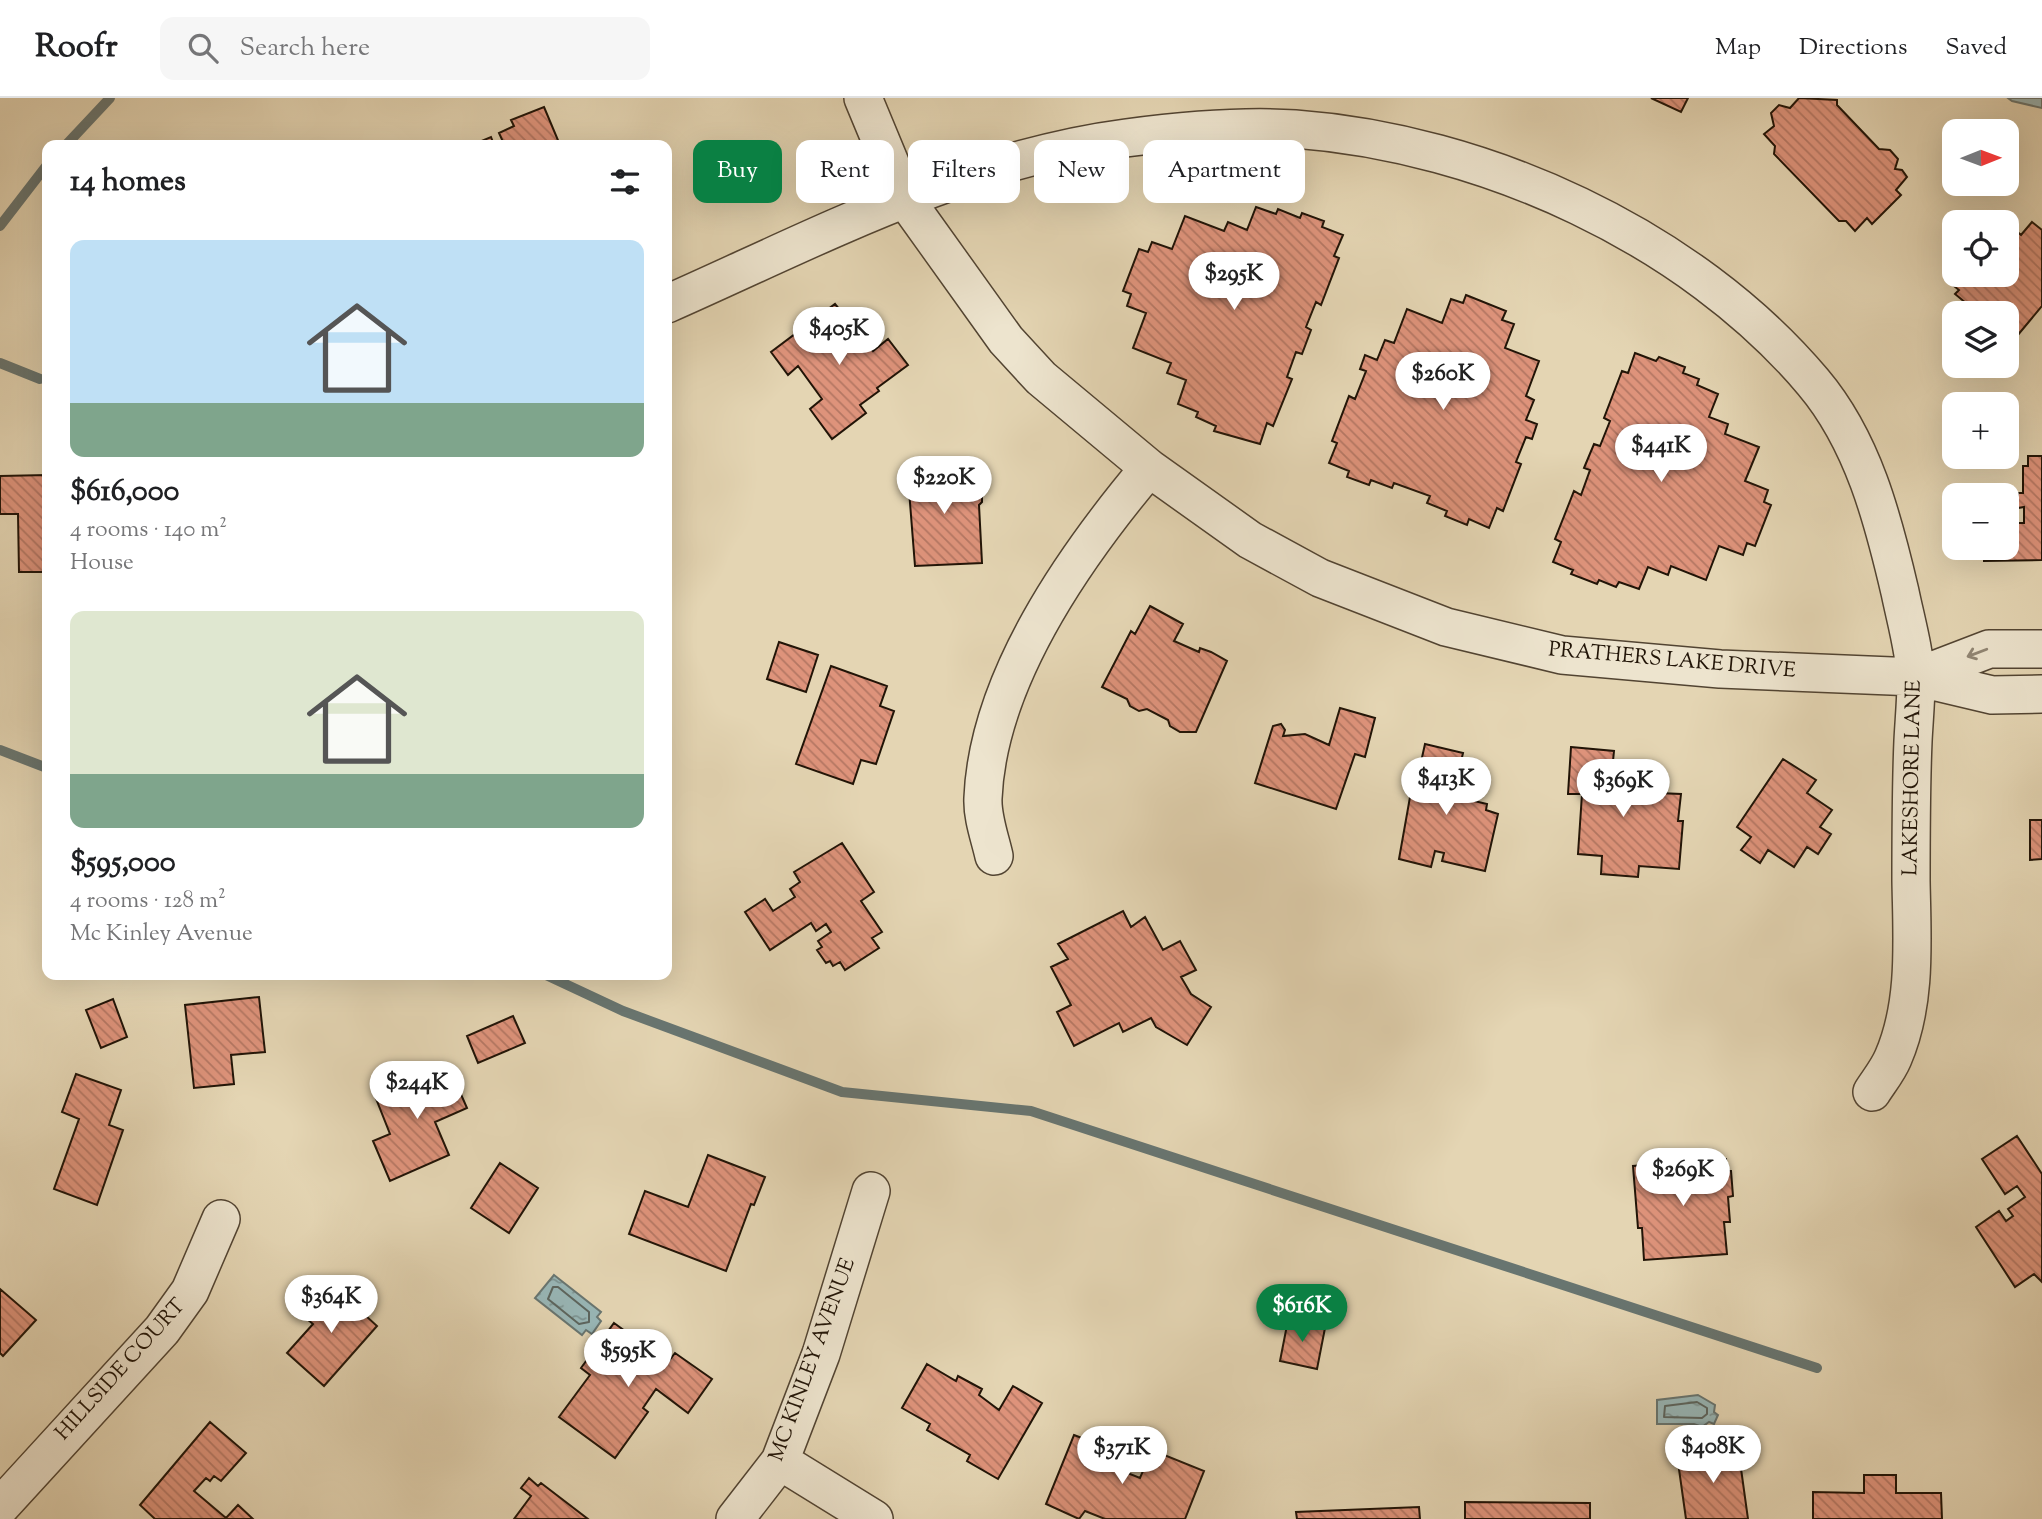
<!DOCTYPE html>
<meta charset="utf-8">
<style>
:root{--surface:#fff;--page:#f6f6f6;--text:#202124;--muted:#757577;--line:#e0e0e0;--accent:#0b8043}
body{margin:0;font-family:"Sorts Mill Goudy",serif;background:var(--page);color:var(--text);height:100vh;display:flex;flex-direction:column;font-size:26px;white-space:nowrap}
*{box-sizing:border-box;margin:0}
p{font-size:23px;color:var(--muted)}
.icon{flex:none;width:38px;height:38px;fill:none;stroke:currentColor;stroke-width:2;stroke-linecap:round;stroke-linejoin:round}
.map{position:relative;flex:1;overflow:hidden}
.drawer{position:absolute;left:42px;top:42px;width:630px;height:840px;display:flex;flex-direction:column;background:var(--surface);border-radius:14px;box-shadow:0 7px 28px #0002}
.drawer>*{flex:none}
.guide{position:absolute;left:693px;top:42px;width:665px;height:63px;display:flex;gap:14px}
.needle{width:46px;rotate:89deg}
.tools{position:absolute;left:1942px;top:21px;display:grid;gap:14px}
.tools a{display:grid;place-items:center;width:77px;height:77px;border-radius:14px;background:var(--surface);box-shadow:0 7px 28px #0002;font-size:35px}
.price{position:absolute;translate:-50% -60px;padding:0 16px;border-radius:24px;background:#fff;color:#222;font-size:23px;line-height:46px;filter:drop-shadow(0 2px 4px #0008)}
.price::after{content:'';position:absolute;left:50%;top:42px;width:21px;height:16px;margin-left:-10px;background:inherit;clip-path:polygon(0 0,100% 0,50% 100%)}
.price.selected{background:var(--accent);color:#fff}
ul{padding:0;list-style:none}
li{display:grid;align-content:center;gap:14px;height:371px;padding:0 28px}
li span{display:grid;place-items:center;height:217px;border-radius:14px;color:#555}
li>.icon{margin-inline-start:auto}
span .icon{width:126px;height:126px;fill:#fffc;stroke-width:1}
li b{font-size:30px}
h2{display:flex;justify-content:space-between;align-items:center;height:84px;padding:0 28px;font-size:30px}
.pill{padding:0 24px;border-radius:14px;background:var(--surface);box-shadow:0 7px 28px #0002;font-size:24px;line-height:63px}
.pill.selected{background:var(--accent);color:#fff}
header{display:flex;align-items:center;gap:42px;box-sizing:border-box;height:98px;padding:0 35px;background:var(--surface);border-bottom:2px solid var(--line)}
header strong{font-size:33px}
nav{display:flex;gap:38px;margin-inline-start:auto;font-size:24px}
.search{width:490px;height:63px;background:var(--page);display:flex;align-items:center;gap:18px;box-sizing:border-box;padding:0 24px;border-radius:14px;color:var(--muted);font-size:26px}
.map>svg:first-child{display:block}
</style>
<header>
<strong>Roofr</strong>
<div class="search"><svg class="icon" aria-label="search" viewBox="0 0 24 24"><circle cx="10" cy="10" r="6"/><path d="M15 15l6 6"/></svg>Search here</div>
<nav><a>Map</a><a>Directions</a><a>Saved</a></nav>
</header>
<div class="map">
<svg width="2042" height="1421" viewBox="0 0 2042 1421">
<defs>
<pattern id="water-ripples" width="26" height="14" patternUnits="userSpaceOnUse" patternTransform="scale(1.75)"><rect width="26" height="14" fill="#98b6b6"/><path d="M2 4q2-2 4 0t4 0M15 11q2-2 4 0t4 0" fill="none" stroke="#7c9392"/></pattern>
<pattern id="building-back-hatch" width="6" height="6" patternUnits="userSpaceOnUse" patternTransform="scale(1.75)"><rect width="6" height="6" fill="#de937b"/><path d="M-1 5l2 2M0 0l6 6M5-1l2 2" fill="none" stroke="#b47763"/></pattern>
</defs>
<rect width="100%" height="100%" fill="#e4d5b3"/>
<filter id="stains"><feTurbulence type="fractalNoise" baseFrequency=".00286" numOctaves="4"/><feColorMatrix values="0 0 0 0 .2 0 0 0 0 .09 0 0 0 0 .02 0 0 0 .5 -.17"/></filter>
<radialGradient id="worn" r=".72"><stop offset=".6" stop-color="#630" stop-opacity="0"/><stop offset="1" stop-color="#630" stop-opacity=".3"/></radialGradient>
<!-- water -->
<path fill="url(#water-ripples)" stroke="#687570" stroke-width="2" d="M2008,0H2042V10L2012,3Z
M554,1177L601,1214L597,1219L601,1223L592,1236L586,1232L582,1237L535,1200Z
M1698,1297L1715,1307L1714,1314L1718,1317L1714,1326L1709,1324L1702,1329L1694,1326H1657V1302Z"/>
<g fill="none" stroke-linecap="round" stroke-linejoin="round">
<!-- shore -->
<path stroke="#5c655e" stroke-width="2" d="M553,1189H558L589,1214V1224L579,1226L548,1201Z
M1697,1304L1707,1310V1316L1702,1320L1664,1319L1665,1308Z"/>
<!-- stream -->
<path stroke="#687570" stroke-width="10" d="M66,47L110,0
M0,128L47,67
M0,265L40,281
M0,652L47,670
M546,877L623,913L842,994L1031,1013L1817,1270"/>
</g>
<!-- building -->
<path fill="url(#building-back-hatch)" stroke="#211407" stroke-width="2" d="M1651,0H1688L1681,14Z
M1799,0L1837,2V7L1879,51L1890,52L1898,61L1895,71L1902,72L1907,79L1896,92L1901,97L1872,126L1867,120L1855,133L1846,123H1839L1774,56L1775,48L1764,36L1774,28L1771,15L1779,7L1790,10Z
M544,9L560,47H501L504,46L499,35L514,28L511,22Z
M491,39L494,47H472Z
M1256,109L1276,116L1278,111L1300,120L1302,115L1324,123L1322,129L1343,137L1334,158L1339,160L1321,207L1316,204L1306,229L1311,232L1302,256L1296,254L1287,279L1292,281L1273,328L1267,325L1260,346L1214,333L1216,328L1196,319L1198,314L1178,306L1186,282L1167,275L1171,265L1133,250L1146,215L1127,208L1131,196L1123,193L1139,151L1148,154L1152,144L1172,151L1185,118L1224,133L1228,124L1247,132Z
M2032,124L2042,132V208L2012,244L2007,240V215H1978L1955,196L1959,192L1945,181L1955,170V177H2007V125L2021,137Z
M1466,197L1506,213L1502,222L1514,226L1505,250L1539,263L1526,298L1534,302L1526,322L1537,326L1532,341L1526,339L1516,364L1521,366L1503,413L1497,410L1489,430L1469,421L1467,427L1445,418L1447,413L1427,405L1430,398L1394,385L1392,390L1371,382L1369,387L1347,379L1349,373L1329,365L1337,345L1332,343L1349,298L1355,301L1366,273L1360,271L1365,257L1377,262L1385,242L1394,245L1407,211L1442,225L1451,201L1463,205Z
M835,206L873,253L888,241L908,267L877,290L879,293L860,307L866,315L832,341L810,311L822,301L798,268L788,277L771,254Z
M1635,255L1656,263L1659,259L1685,269L1683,275L1699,281L1697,287L1718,296L1709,319L1728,326L1725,336L1759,349L1745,383L1768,392L1764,404L1771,407L1755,448L1747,445L1743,457L1719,448L1706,482L1671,468L1668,477L1648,469L1639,491L1619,484L1616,489L1599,482L1597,486L1571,476L1573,472L1553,464L1561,444L1555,441L1574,393L1581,397L1590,372L1584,370L1594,346L1600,348L1610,323L1604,320L1622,273L1628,275Z
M2028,358H2042V462L1984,463V450H2007V425H2024V409L2018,410V395H2023V368H2028Z
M949,365L950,384L964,378L982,388V404L979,407L982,465L915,468L907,367Z
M47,377V474H19L18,416H0V378Z
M1150,508L1183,526L1174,543L1199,554L1200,550L1211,554L1227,563L1196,634H1180L1170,628L1168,622L1147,611L1139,613L1130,608L1127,601L1102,589L1131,533L1135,536Z
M779,544L818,557L806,594L767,581Z
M831,568L887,588L880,608L894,613L876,666L861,662L853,686L796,666Z
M1340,610L1375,620L1365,659L1355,656L1336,711L1255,685L1273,628L1281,626L1285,632L1283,638L1305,636L1329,647Z
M1425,646L1463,655L1453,698L1487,706L1486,712L1498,716L1485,773L1442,763L1444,755L1435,753L1431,769L1399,761L1410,699L1413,700Z
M1571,649L1614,653L1610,693L1681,696L1678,723H1683L1679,771L1639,768L1638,779L1601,776L1602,758L1578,756L1582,696H1568Z
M1783,661L1816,682L1807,695L1832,712L1820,729L1831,736L1818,756L1807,749L1794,769L1768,752L1760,765L1741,752L1751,739L1737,729Z
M2030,722H2042V761L2030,762Z
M842,745L874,794L861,803L882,834L872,840L879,850L845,872L840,864L833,868L830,863L826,865L817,852L822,849L818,843L831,834L826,826L816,833L811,825L770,852L745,814L765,801L773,813L795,799L790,791L800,784L794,774Z
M1123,813L1131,829L1145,819L1163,852L1180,843L1196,872L1181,879L1191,896L1211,909L1187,947L1156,929L1151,920L1123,934L1119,925L1074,948L1057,914L1071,907L1051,869L1068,861L1058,846Z
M259,899L265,954L231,957L234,986L194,990L185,907Z
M113,901L127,939L101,950L86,912Z
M513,918L525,945L478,965L467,938Z
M448,967L467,1010L435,1024L449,1057L390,1083L373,1043L390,1036L375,998Z
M76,976L121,992L109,1027L123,1032L97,1107L54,1091L79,1021L62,1014Z
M2017,1038L2042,1076V1184L2034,1176L2015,1189L1976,1129L1999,1113L2006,1123L2013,1118L2008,1111L2025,1099L2017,1088L2005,1096L1982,1061Z
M708,1057L765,1079L754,1107L751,1106L726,1173L629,1136L645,1093L688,1109Z
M1726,1061L1727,1073H1731L1733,1098L1728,1099L1730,1124H1724L1727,1156L1644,1162L1642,1130H1638L1633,1068Z
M500,1065L538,1090L509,1135L471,1110Z
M330,1185L377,1228L324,1288L287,1255L313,1226L302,1217Z
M0,1191L36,1222L3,1258L0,1255Z
M1288,1222L1325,1230L1317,1271L1280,1263Z
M614,1225L668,1264L675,1255L712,1281L688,1315L656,1291L643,1310L648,1314L615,1360L559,1319L590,1277L581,1270Z
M927,1266L956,1283L958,1278L982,1291L979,1297L999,1312L1013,1288L1042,1305L998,1381L967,1363L970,1357L927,1332L930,1326L902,1310Z
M210,1324L246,1355L221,1383L214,1378L210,1383L206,1380L194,1393L226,1420L238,1407L253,1421H155L140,1407Z
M1074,1337L1113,1352L1107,1367L1140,1380L1152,1352L1204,1373L1185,1421H1105L1085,1413L1079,1421L1046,1406Z
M1738,1349L1748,1421H1686L1677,1357Z
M1864,1377H1896V1395H1941L1942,1421H1813V1394L1864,1395Z
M529,1380L538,1388L541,1385L588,1421H514L531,1398L521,1390Z
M1465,1404L1590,1405V1421H1465Z
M1419,1409L1420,1421H1297L1296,1414Z"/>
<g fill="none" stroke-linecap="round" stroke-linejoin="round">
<!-- minor casing -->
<g stroke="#524432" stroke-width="40">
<path id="minor" d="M863,0L905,101L1006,242L1041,280L1149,370L1250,442L1320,480L1446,529L1562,557L1720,571L1916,579L1992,597L2042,596
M667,206C814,141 964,61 1126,40C1180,33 1241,27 1295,31C1484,45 1690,138 1813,284C1863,343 1883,421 1900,494C1906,523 1915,554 1916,583C1916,603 1914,623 1913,643C1911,689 1911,736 1911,783C1912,841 1917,905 1893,960C1888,972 1879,983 1872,994
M1916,579L1989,551H2042
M994,758C990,740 982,719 983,700C988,581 1074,459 1149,370
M780,1363L874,1421
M0,1409L162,1232L190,1193L221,1121
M735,1421L780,1363L821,1256L871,1093"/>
</g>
<!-- minor -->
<use href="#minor" stroke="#ede4ce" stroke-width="37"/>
</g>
<!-- one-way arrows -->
<defs><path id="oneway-shaft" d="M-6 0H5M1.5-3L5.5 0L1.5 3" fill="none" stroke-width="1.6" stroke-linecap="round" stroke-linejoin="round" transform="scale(1.75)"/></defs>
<use stroke="#918674" href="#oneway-shaft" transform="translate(1977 555) rotate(159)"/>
<g text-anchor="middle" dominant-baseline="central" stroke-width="6" stroke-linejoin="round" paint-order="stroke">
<!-- street labels -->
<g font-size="21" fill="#211407" stroke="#ede4ce">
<text transform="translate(1672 563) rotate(5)">PRATHERS LAKE DRIVE</text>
<text transform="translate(1913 680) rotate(-89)">LAKESHORE LANE</text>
<text transform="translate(813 1262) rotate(-70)">MC KINLEY AVENUE</text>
<text transform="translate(121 1272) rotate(-48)">HILLSIDE COURT</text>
</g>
</g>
<rect width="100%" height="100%" filter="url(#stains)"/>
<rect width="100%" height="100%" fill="url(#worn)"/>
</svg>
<div class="tools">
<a><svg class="needle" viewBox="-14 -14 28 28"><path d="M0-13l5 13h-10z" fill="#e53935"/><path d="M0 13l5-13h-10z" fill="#757577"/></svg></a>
<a><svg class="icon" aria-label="locate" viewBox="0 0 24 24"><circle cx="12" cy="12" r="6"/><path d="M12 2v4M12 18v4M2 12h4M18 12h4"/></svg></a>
<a><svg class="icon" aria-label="layers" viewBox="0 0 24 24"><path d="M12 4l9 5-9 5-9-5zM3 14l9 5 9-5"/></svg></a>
<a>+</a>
<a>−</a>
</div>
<b class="price" style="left:1234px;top:214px">$295K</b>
<b class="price" style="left:839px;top:269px">$405K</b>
<b class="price" style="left:1443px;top:314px">$260K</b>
<b class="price" style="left:1661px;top:386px">$441K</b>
<b class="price" style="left:944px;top:418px">$220K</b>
<b class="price" style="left:1446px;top:719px">$413K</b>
<b class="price" style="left:1623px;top:721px">$369K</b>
<b class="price" style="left:417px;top:1023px">$244K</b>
<b class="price" style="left:1683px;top:1110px">$269K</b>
<b class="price" style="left:331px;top:1237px">$364K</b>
<b class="price selected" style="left:1302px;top:1246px">$616K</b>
<b class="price" style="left:628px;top:1291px">$595K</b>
<b class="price" style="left:1713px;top:1387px">$408K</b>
<b class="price" style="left:1122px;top:1388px">$371K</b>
<div class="guide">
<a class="pill selected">Buy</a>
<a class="pill">Rent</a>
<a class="pill">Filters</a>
<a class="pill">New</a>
<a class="pill">Apartment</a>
</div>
<section class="drawer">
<h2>14 homes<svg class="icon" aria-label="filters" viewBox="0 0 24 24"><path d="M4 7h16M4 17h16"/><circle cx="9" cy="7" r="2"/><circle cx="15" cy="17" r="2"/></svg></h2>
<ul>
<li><span style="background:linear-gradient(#bfe0f5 75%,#7fa58c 0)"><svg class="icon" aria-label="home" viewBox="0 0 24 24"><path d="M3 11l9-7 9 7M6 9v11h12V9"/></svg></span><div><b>$616,000</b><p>4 rooms · 140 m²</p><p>House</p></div></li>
<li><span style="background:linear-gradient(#dfe7d0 75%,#7fa58c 0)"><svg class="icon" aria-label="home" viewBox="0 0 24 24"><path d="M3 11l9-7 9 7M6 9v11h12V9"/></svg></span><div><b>$595,000</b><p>4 rooms · 128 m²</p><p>Mc Kinley Avenue</p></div></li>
</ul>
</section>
</div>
